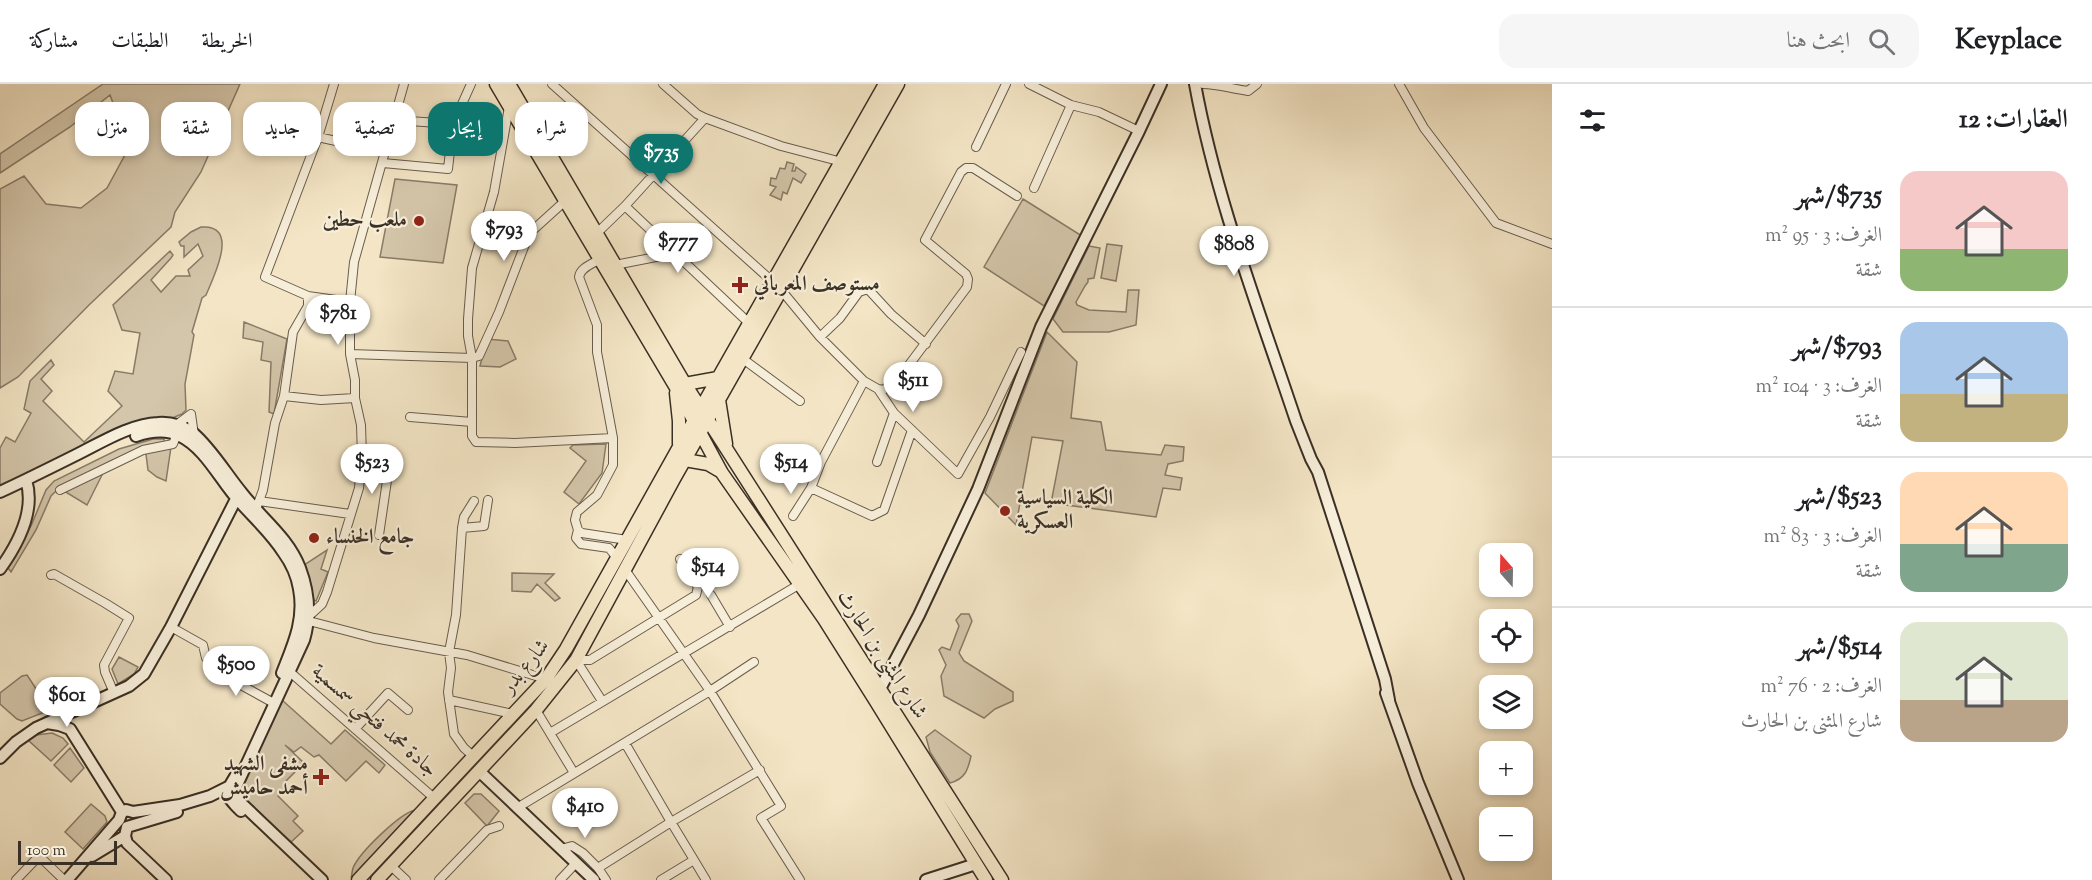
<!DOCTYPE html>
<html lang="ar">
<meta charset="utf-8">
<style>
:root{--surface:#fff;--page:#f6f6f6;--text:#202124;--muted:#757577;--line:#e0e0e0;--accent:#0f766e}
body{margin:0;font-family:"Sorts Mill Goudy",Amiri,serif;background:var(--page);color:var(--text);direction:rtl;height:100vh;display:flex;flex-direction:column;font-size:22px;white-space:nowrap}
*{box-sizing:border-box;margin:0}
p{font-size:20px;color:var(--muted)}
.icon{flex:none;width:33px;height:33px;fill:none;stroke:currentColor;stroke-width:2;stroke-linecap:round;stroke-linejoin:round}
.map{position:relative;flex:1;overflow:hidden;direction:ltr}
.sheet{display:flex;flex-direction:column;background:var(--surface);width:540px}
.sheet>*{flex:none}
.banner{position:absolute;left:18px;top:18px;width:570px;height:54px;direction:rtl;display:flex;gap:12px}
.needle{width:39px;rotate:340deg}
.tools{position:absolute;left:1479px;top:459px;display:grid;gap:12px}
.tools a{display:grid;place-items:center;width:54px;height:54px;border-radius:12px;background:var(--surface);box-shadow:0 3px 9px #0003;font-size:30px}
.scale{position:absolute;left:18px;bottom:15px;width:99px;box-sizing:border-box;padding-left:6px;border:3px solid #3b3025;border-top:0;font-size:16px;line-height:21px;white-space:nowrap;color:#3b3025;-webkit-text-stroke:4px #f7eed9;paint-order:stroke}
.price{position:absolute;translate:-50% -51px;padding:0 14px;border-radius:21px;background:#fff;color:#222;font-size:20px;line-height:39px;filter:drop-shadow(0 2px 3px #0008)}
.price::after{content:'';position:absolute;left:50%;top:36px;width:18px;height:14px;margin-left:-9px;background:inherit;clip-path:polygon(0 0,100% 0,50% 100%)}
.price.on{background:var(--accent);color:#fff}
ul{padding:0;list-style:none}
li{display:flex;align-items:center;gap:18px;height:150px;padding:0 24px}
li+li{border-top:2px solid var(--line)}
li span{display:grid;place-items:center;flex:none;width:168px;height:120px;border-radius:18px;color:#555}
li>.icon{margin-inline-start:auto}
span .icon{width:72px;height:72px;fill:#fffc;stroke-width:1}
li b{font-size:26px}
h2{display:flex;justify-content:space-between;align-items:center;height:72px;padding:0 24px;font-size:26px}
.chip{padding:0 21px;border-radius:18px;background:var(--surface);box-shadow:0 3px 9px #0003;font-size:21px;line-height:54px}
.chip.on{background:var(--accent);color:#fff}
header{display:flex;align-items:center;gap:36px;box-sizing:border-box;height:84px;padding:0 30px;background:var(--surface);border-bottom:2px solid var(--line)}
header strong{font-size:28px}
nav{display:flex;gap:33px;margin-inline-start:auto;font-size:21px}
.search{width:420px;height:54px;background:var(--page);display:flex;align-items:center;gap:15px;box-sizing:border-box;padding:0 21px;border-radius:18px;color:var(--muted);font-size:22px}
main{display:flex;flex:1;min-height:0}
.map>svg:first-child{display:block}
</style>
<header>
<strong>Keyplace</strong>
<div class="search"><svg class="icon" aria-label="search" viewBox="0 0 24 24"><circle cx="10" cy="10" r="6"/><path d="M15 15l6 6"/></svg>ابحث هنا</div>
<nav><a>الخريطة</a><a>الطبقات</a><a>مشاركة</a></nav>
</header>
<main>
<section class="sheet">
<h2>العقارات: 12<svg class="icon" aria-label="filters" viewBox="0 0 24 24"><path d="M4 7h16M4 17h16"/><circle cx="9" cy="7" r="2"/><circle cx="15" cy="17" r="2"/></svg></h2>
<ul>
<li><span style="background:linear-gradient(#f6c9c9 65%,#8fb573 0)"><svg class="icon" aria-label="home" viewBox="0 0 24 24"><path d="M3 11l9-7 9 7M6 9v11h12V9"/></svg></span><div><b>$735/شهر</b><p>الغرف: 3 · 95 m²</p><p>شقة</p></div></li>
<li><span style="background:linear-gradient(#a9c7e8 60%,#c2b280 0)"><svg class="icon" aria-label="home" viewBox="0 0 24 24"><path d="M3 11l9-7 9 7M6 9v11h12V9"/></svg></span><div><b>$793/شهر</b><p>الغرف: 3 · 104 m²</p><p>شقة</p></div></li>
<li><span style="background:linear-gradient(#ffd9b3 60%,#7fa58c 0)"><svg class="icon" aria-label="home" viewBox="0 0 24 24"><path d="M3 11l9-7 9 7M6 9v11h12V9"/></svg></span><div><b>$523/شهر</b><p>الغرف: 3 · 83 m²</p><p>شقة</p></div></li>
<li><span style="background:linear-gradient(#dfe7d0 65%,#b9a48a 0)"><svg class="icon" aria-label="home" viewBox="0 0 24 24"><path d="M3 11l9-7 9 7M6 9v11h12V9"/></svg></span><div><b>$514/شهر</b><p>الغرف: 2 · 76 m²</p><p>شارع المثنى بن الحارث</p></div></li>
</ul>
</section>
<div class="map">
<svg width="1552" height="796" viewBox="0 0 1552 796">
<rect width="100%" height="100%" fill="#f3e5c5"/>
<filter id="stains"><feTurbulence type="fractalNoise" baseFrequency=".00333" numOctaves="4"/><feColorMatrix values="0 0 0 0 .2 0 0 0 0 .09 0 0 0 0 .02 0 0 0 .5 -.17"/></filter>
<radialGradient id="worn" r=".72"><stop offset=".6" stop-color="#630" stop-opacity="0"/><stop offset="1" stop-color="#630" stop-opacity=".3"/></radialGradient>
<!-- green -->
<path fill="#d4c6aa" stroke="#887b68" stroke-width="1.5" d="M103,0H240L201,88L175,128L171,143L89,221L18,293L0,304V105L24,92L46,120L81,124L107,104L133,56L125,43L121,48L107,34L116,27L110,11L70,43L0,89V70Z
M787,78L794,80L792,87H795L796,83L806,90L801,99L793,94L787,110L783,108L781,116L770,111L776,103L770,101L771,94L776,95L780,84L785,85Z
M395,95L457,101L443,179L380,173Z
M1023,115L1082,152L1044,222L984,183Z
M201,143C241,140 213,194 206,211L202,214L192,248L194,251L185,300L186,326L182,330L0,403V364L6,353L15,358L31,329L24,325L30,297L51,276L54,281L41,295L52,307L43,317L84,358L122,322L108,307L115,287L133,290L140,249L122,246L113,221L170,167L173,171L171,174L151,196L161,208L176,192H190L188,186L203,172L198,160L184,173V162H181L179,158L191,148Z
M1107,160L1122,162L1116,197L1101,194Z
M1089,162L1100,164L1094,194L1088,195V198L1085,202L1076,218L1077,221L1089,226L1126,228L1128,206H1139L1136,241L1109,248H1063L1053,235Z
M244,238L287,255L274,330L269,328L271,278L261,276L263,258L243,254Z
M1047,248L1077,278L1071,334L1101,338L1106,366L1161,371L1165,361L1184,363L1183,377L1168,380L1165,391L1182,394L1180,406L1163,404L1156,433L1051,419L1063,357L1032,353L1016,441L985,409Z
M487,255L508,257L516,275L500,283L480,282Z
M153,355H164L165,359C126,366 93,386 59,404L51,412L36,446L11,488L8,484L31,442L46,406L54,397L119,365Z
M606,360L602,389L579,420L564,408L586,377L570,364L573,361Z
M171,363L166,397L157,393L148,386L146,370L151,365Z
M105,385L87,421L64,407Z
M327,466L321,485L328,488L316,517L313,516L304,481Z
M512,489L554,490L545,499L560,514L555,517L537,500L531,508L512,507Z
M961,530H969L972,537L959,569L964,577L1013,608V617L995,625L984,634L944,612L941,592L946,581L939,566L942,563L950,566L959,542L956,536Z
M119,573L138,583L134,590L118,600L112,585Z
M27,591L50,626L22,637L17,635L0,620V609L22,592Z
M282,616L331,660L345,646L385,681L379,689L366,677L346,697L319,671L314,673L301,663L294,668L285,661L304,679L284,699L286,703L278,712L298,732L293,737L303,747L291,758L240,711L238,705Z
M935,646L971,672C968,686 965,695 950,699L930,668L926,653Z
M52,649L63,654L68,660L51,677L28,656L36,651Z
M70,664L84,684L71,698L54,681Z
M474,710H481L499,727L487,742L465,719Z
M91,720L105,732L107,738L83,765L65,748Z
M415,726L351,794C352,791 352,787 353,784C359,769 399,730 415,726Z"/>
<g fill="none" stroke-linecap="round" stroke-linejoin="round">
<!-- street casing -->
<g stroke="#695d4d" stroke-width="10">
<path id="street" d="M552,0L773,198
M663,0L697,30L705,34L781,62L842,78
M1029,0L1071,21L1099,28L1139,47
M1203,0C1218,0 1232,5 1248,7L1257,0
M1399,0L1424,44L1496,139L1552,160
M509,23L494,108L472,184L468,235V252L472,274L479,272L499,228L527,155L533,146L565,117
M394,36L453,40L471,0
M318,53L385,68
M976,63L1006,0
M383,79L448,85L453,40
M1034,104L1071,21
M625,122L750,240
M597,149L625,122L705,34
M600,175C592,180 580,184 579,193L597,241V268L613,354
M615,181L661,172L672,166
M782,207L820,253L864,297L878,305L894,329L958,390L990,333L1021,268
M308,212L350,218
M820,253L840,234L859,208L868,205L891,230L926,260
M350,270L472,274V352L476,358L515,359L613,354V381L597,411L577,428L575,436L578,446L576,454L581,460L609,464L617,474
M743,275L800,317
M864,297L821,378L811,404L872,432L884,426L912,346
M878,305L883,306L897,297L967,203L968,195L966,190L925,156L961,88L966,84H973L1017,112
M284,312L321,316L355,314
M410,333L472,338
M175,342L191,330L194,351
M362,373C373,374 385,372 389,383L379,451
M877,378L894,329
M60,406L143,366L173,360L177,350
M259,417L350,430
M256,425L263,406L275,339L284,312L293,248L308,222V212L265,193L318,53L334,0
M793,432L811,404
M462,444L484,442L488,416
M578,446L582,449L627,456
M51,491L54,490L105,519L129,534L104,581L105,588L114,609
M711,511L730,543
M309,532L322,520L327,508L359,404L362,373L361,341L355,314V296L350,270V218L354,178L404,0
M309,537L374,554L467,571L546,595
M171,543L203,561L206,574L228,587L230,595L270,617
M754,578L710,607L781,722L761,734L800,796
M290,588L434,714
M449,616L513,630
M602,617L576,576H590L696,511L698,503L680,475
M536,626L574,689
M355,645L388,609L408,626
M550,649L800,500
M625,659L671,738L760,686
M473,672L464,664L454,650L448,608L451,584L449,568L456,531L462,444L464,433L474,417
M517,724L710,607L626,487
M561,765L572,762L583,769L598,784
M694,776L706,796
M390,781L406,796
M16,796L39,772L64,796
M439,796L487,746L499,742
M560,796L576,779
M606,796L598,784L671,738L694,776L661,796"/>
</g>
<!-- secondary casing -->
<g stroke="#3b3025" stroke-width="14">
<path id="secondary" d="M1195,0C1216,115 1259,226 1296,337L1311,375L1318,388L1385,595L1389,616
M136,352C151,347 166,345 180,352C205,364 220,396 238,416C253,433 271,449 283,468C291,479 297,492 299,505C305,536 293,561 282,589
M0,408C26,396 52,383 78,370C102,358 131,340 158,339C170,338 183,342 193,349C211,364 227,391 242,409C262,435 288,453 300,484C309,508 311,532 304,556L237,701L236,709L241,719L322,796
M0,485C18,460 36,427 26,396
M880,605L919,531L978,405L1041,243L1139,47L1161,0
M1386,609L1418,699L1458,796
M47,639L59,641L70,645L122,728
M0,674L16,658L36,644L129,602L144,590L171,543L236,415
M479,687L594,796
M238,688C226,708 222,709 241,727
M122,728L126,726L133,728L180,721L210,712L228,703
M127,743L177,728
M127,743L125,752L127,759L166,796
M92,772L125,752
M67,796L119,736L122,728
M926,796L976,780"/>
</g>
<!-- primary casing -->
<g stroke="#3b3025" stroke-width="15">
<path id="primary" d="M496,0L675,302L722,389L824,535L875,616L986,796
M509,0L685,300L1002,796
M685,300L718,294
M676,309L679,337V360
M719,316L726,360
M685,376L708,380L720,387
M358,796L546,595L566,565L679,363L885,0
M377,796L536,626L576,576L674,395L898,0"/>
</g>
<!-- street -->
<use href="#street" stroke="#f7eed9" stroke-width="8"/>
<!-- secondary -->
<use href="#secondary" stroke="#f7eed9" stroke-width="10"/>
<!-- primary -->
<use href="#primary" stroke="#f3e5c5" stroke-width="12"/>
</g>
<!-- markers -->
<g fill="#8f2418" stroke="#f7eed9" stroke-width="2">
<circle cx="419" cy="137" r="6"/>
<path d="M737 192h6v6h6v6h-6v6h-6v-6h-6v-6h6z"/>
<circle cx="1005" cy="427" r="6"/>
<circle cx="314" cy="454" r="6"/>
<path d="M318 684h6v6h6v6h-6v6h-6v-6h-6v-6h6z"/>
</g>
<g text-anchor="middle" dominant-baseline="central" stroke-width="4.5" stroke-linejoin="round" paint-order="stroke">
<!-- poi labels -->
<g font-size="21" font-weight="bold" fill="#3b3025" stroke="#f7eed9" text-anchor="start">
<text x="407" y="137" text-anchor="end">ملعب حطين</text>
<text x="754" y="201">مستوصف المعرباني</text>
<text x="1017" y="415">الكلية السياسية<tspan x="1017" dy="24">العسكرية</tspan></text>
<text x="326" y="454">جامع الخنساء</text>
<text x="308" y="681" text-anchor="end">مشفى الشهيد<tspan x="308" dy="24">أحمد حاميش</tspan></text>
</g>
<!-- street labels -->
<g font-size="21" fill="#3b3025" stroke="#f7eed9">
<text transform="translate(881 571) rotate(57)">شارع المثنى بن الحارث</text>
<text transform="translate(526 583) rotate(-51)">شارع بدر</text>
<text transform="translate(374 637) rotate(41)">جادة محمد فتحي سمسمية</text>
</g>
</g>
<rect width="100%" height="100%" filter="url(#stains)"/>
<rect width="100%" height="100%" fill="url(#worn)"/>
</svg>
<div class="tools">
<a><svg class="needle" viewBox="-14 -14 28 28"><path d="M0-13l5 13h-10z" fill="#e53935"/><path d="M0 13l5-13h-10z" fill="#757577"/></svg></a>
<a><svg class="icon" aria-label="locate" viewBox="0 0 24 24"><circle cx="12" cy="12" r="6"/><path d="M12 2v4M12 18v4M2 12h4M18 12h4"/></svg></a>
<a><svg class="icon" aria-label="layers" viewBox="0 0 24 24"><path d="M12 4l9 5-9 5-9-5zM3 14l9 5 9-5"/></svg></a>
<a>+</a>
<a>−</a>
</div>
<div class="scale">100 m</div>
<b class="price on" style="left:661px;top:101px">$735</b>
<b class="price" style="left:504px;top:178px">$793</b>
<b class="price" style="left:678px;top:190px">$777</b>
<b class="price" style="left:1234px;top:193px">$808</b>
<b class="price" style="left:338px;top:262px">$781</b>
<b class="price" style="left:913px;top:329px">$511</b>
<b class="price" style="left:372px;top:411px">$523</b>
<b class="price" style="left:791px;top:411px">$514</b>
<b class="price" style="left:708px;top:515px">$514</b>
<b class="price" style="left:236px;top:613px">$500</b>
<b class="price" style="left:67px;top:644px">$601</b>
<b class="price" style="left:585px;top:755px">$410</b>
<div class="banner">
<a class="chip">شراء</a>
<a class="chip on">إيجار</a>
<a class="chip">تصفية</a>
<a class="chip">جديد</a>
<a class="chip">شقة</a>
<a class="chip">منزل</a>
</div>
</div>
</main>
